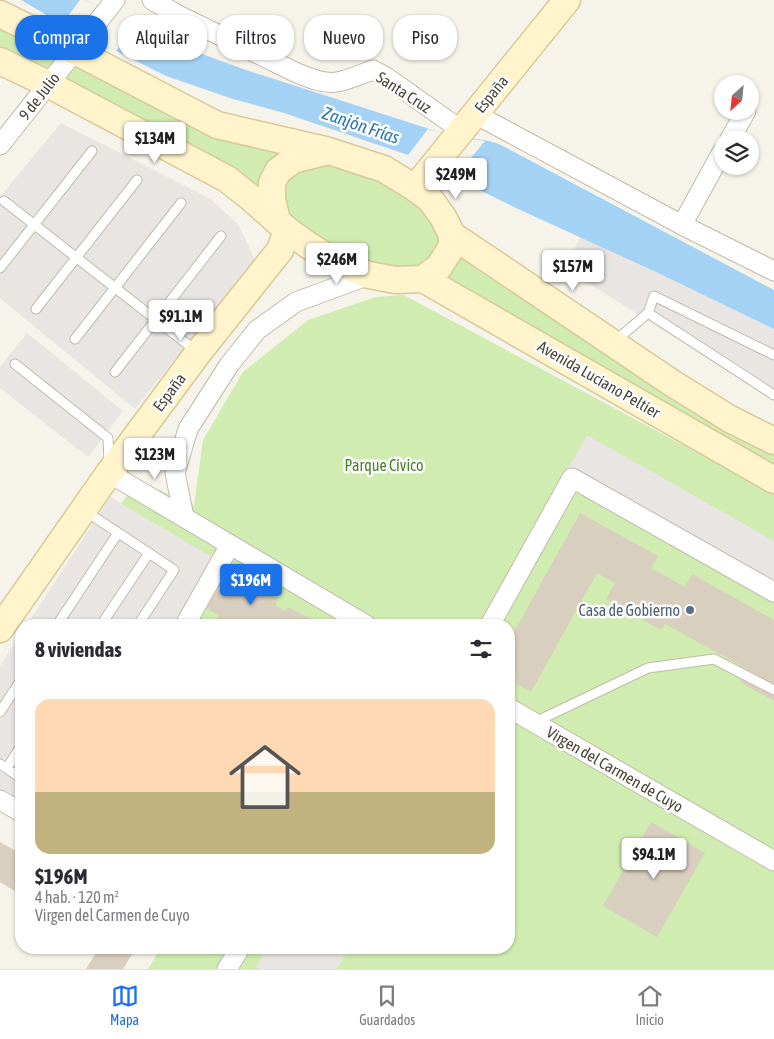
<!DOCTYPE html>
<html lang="es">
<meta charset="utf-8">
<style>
:root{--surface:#fff;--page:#f7f7f7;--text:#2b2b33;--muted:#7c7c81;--line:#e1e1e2;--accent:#1a73e8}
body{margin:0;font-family:"Asap Condensed",sans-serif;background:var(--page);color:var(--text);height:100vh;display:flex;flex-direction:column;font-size:19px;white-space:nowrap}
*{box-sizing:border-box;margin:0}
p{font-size:16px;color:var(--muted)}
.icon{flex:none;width:28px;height:28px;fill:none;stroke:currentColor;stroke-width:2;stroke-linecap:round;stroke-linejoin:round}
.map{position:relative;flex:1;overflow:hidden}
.side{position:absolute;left:15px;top:619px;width:500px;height:335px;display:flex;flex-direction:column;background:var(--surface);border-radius:20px;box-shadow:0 1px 4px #0004}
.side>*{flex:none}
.guide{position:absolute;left:15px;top:15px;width:500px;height:45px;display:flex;gap:10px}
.needle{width:32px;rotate:207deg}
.buttons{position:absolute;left:714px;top:75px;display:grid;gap:10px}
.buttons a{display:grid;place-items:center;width:45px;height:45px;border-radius:50%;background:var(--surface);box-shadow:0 1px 4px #0004;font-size:25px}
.price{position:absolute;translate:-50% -42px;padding:0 11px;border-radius:5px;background:#fff;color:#222;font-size:16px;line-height:32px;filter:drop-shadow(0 1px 2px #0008)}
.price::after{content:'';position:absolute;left:50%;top:30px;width:15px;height:11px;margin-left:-8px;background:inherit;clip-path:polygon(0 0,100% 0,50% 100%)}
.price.selected{background:var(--accent);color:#fff}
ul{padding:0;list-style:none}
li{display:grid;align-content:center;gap:10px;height:265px;padding:0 20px}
li span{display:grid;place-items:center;height:155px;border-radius:15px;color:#555}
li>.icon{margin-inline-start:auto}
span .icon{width:90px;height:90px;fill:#fffc;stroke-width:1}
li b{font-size:21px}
h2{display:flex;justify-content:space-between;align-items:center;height:60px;padding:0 20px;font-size:21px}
.pill{padding:0 18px;border-radius:20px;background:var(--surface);box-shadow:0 1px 4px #0004;font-size:18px;line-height:45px}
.pill.selected{background:var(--accent);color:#fff}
.menu{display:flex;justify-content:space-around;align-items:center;height:70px;border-top:1px solid var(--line);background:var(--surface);font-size:14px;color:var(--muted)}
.menu a{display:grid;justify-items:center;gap:2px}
.menu .selected{color:var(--accent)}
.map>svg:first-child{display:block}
</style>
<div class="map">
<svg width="774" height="969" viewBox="0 0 774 969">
<rect width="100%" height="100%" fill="#f6f3ea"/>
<!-- green -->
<path fill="#d0ecb1" d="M0,15L216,126L382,172L445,226L774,447V475L422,271L368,268L0,56Z
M404,295L774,494V969H148L161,948H509V625H31L138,481L194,505L203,440L243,372L308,320L376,297Z"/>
<!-- parking -->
<path fill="#e8e5e2" d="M61,123L209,198L238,224L255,260L135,409L0,298V197Z
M580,237L656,272L774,329V401L565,268Z
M27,333L123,411L88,457L0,388V367Z
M587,435L774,541V592L565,474Z
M110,497L217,560L180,625H27Z
M21,633V802L0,789V666Z
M267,948H349L337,969H259L256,967Z"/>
<!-- water -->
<path fill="#a4d2f5" d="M21,0H85L138,24L183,47L246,70L445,134L489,141L499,144L774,290V329L656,272L518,209L408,155L284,113L233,99L166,76L62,24Z"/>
<!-- pier -->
<path fill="#f6f3ea" d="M80,0H85L138,24L116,51L62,24Z
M428,129L457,137L485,141L454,178L408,155Z"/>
<!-- building -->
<path fill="#d9cfbf" d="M580,513L658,556L651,568L685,587L692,574L774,620V701L740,682L747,669L665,624L661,630L606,599L615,583L597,573L531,692L509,680V641Z
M225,575L236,579L238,577L278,599L275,605L285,611L288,607L322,625H231L217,618L219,615L206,608Z
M651,822L705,853L657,937L603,906Z
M0,842L21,854V895L0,882Z
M99,948H136L123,969H86Z"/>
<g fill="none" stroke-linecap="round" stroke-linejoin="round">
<!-- lane casing -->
<g stroke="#c2bbac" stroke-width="11">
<path id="lane" d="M4,201L196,351
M0,268L92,151
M36,309L137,180
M75,339L181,203
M614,342L648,313
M774,355L654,296L648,313L774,395
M15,364L108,438L109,463
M115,372L221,236
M85,511L149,553L101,625
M57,625L118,533
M138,625L174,570L149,553
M0,712L21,680
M535,722L648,668L714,659L774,690
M0,764L21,778
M7,768L21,746"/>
</g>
<!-- street casing -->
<g stroke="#c2bbac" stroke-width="21">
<path id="street" d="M152,0L178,15L297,73C310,78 323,84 337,82C349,80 361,74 373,70L386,77L461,130
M475,114L682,225L774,271
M730,139L746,111
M0,145L115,0
M682,225L722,152
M109,473L366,625
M184,517L175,473L188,429L229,365L257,330L296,302L369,275
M185,625L230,545
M490,625L572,478L774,592
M509,708L774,861
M0,800L21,812
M227,969L240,948"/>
</g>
<!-- secondary casing -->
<g stroke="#d9c998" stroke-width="29">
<path id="secondary" d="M0,14L75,51L217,125L325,150
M0,61L48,84L227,179L251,198L287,230L308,245L333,261L369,275L395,280L423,279L439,267L451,248L452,243V235L443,217L430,199L415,188L384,169L329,151L293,160L278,171L272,183V199L277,221
M415,188L567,0
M452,235L672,383L730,419L774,441
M423,279L774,480
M0,629L109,473L198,353L280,250L287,230"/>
</g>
<!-- lane -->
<use href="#lane" stroke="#fff" stroke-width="9"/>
<!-- street -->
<use href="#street" stroke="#fff" stroke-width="19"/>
<!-- secondary -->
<use href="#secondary" stroke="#fff4cc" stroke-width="26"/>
</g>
<!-- markers -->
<circle fill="#5c6f8a" stroke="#fff" stroke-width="2" cx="690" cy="610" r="5"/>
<g text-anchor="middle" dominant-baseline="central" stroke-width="5" stroke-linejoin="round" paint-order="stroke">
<!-- street labels -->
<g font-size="16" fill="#4b4438" stroke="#fff">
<text transform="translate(404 92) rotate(33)">Santa Cruz</text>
<text transform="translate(491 94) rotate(-51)">España</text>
<text transform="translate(39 96) rotate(-52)">9 de Julio</text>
<text transform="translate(599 379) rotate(30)">Avenida Luciano Peltier</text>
<text transform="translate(169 392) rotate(-53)">España</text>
<text transform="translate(615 769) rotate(30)">Virgen del Carmen de Cuyo</text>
</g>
<!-- park labels -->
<g font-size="16" fill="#468226" stroke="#fff">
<text x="384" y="465">Parque Cívico</text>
</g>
<!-- service labels -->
<g font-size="16" fill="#4e5e75" stroke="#fff" text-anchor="end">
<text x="680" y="610">Casa de Gobierno</text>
</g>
<!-- water labels -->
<g font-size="18" font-style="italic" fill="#2776b6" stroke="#fff">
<text transform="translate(361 125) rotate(19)">Zanjón Frías</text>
</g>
</g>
</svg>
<div class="buttons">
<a><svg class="needle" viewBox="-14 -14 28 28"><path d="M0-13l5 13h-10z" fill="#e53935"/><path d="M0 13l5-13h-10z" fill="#7c7c81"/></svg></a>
<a><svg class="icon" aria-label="layers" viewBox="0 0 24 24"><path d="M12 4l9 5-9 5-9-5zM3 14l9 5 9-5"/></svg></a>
</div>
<b class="price" style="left:155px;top:164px">$134M</b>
<b class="price" style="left:456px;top:200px">$249M</b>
<b class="price" style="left:337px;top:285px">$246M</b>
<b class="price" style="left:573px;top:292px">$157M</b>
<b class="price" style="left:181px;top:342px">$91.1M</b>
<b class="price" style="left:155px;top:480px">$123M</b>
<b class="price selected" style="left:251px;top:606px">$196M</b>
<b class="price" style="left:654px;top:880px">$94.1M</b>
<div class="guide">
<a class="pill selected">Comprar</a>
<a class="pill">Alquilar</a>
<a class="pill">Filtros</a>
<a class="pill">Nuevo</a>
<a class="pill">Piso</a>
</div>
<section class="side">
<h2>8 viviendas<svg class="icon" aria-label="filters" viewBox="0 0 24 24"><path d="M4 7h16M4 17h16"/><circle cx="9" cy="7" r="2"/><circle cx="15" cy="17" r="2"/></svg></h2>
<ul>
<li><span style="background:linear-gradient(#ffd9b3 60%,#c2b280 0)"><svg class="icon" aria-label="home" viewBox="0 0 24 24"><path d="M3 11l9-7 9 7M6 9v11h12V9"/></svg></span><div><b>$196M</b><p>4 hab. · 120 m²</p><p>Virgen del Carmen de Cuyo</p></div></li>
</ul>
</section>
</div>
<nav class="menu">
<a class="selected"><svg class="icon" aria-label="map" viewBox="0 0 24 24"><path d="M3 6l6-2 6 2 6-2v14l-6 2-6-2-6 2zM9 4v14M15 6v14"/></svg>Mapa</a>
<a><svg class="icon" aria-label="saved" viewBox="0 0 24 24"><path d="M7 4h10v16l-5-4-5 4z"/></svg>Guardados</a>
<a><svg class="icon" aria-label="home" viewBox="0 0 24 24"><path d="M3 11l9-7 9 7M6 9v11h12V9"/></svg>Inicio</a>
</nav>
